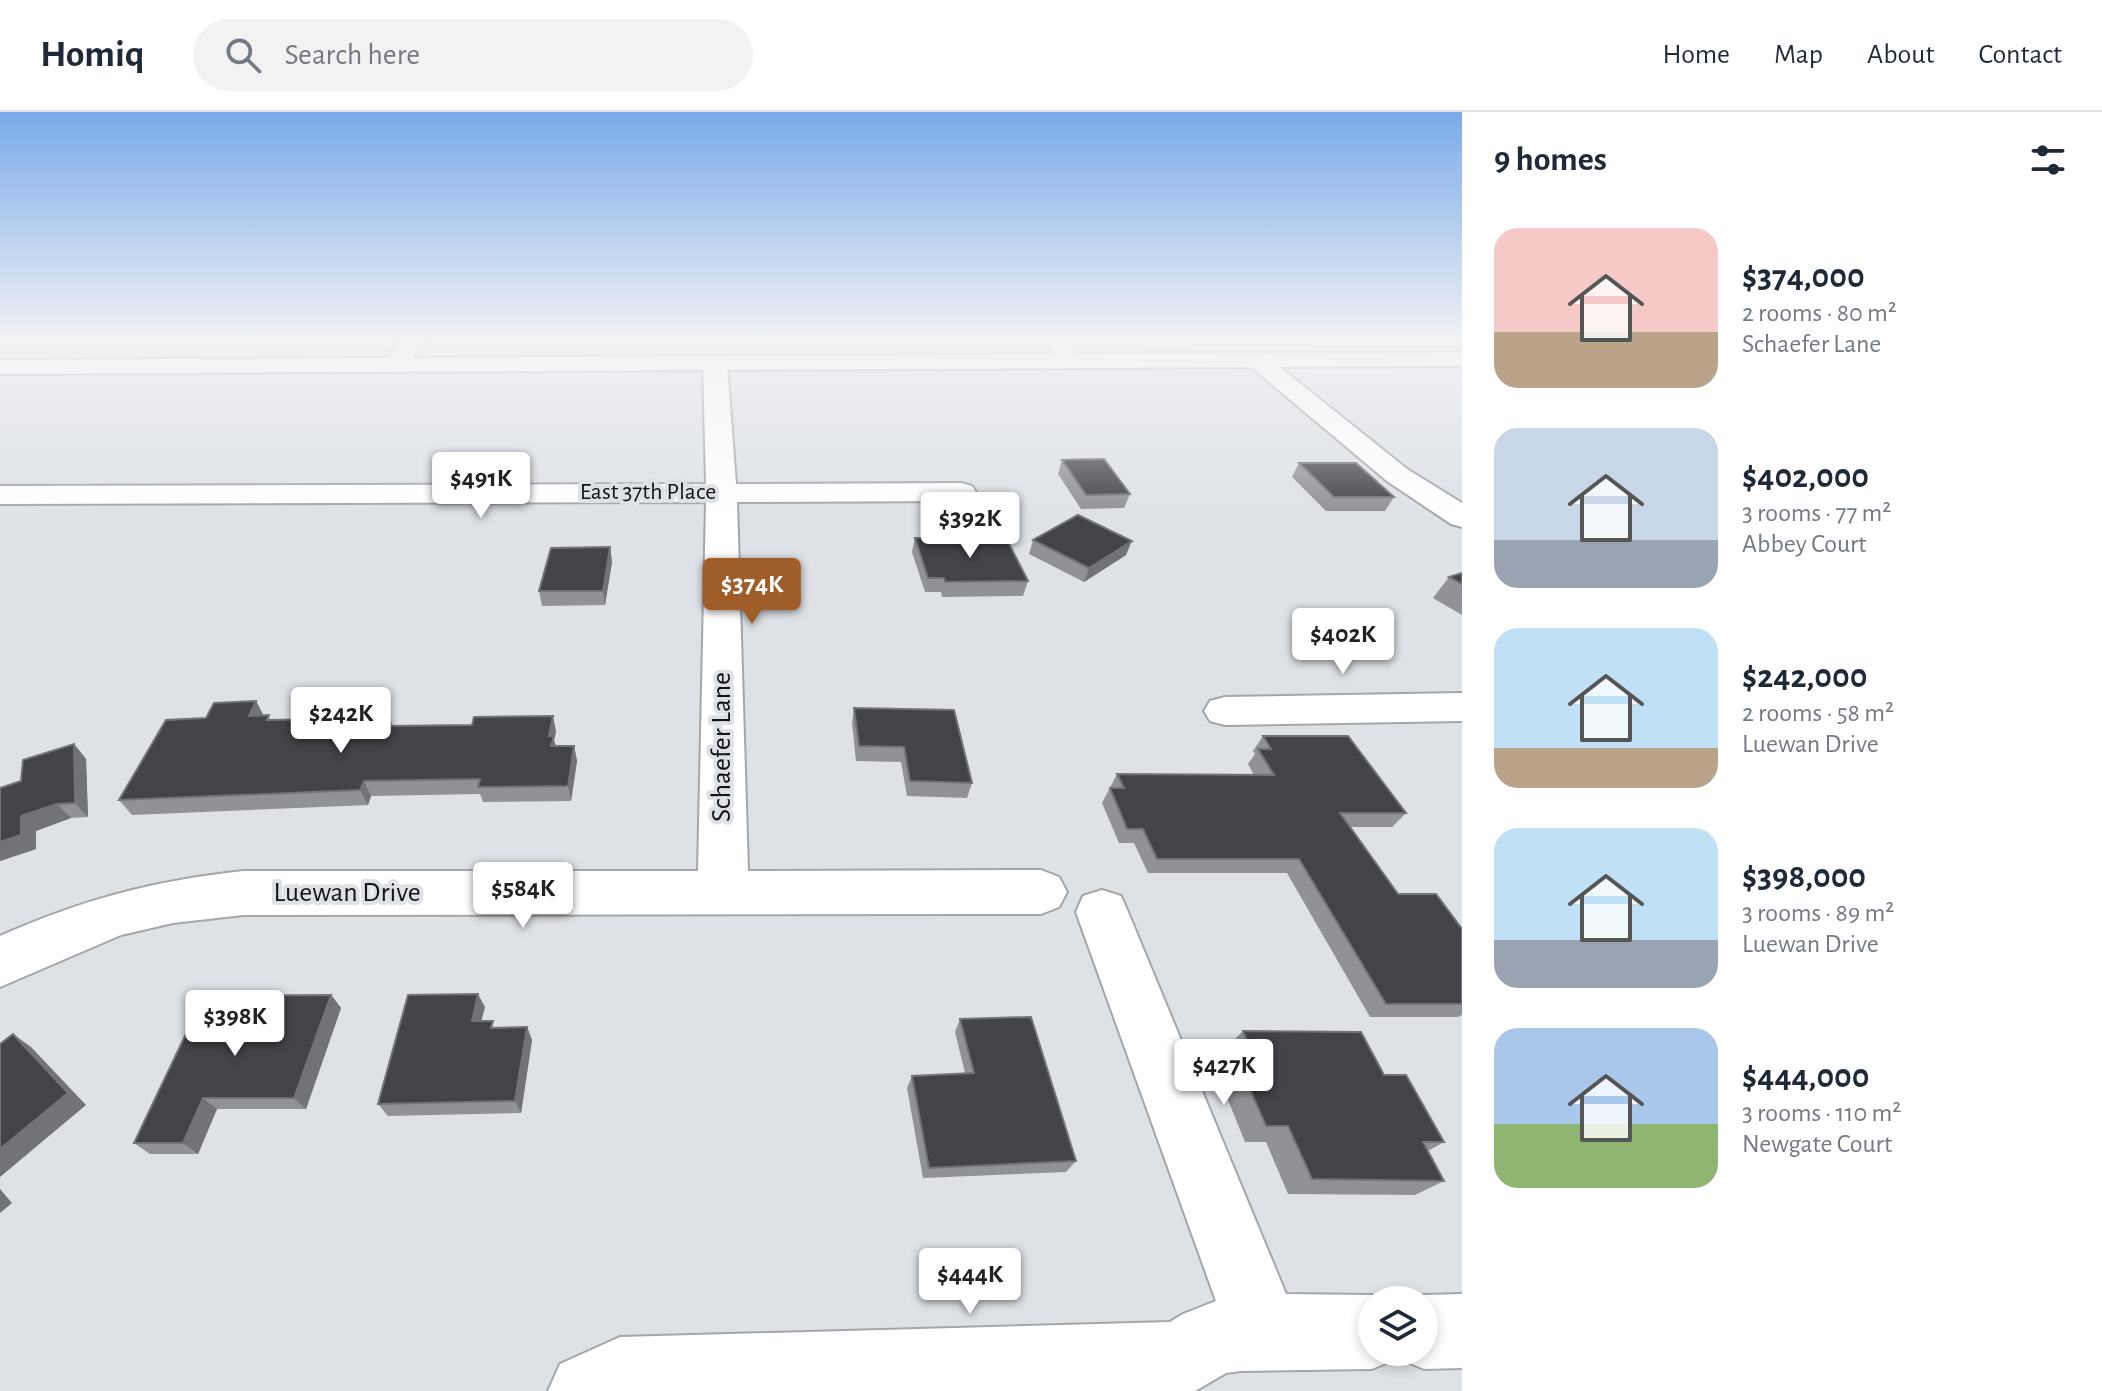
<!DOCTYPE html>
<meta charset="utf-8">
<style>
:root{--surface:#fff;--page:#f2f2f3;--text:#1f2937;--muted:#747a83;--line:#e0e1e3;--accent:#9f5d2a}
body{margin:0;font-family:"Alegreya Sans",sans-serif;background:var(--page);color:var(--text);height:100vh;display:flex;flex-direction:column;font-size:30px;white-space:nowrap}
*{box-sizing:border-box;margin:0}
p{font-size:26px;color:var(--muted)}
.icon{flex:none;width:44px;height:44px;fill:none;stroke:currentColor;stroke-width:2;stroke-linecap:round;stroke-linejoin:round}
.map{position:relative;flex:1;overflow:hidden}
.drawer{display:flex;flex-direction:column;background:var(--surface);width:640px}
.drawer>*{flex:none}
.controls{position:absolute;left:1358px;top:1174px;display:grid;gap:16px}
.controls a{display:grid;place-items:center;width:80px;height:80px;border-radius:50%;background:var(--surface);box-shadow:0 4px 12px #0003;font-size:40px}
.price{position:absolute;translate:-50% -68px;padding:0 18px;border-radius:8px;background:#fff;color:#222;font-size:26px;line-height:52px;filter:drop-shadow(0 2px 4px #0008)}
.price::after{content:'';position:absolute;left:50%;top:48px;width:24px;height:18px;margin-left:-12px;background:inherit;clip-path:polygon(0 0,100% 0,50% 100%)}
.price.current{background:var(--accent);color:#fff}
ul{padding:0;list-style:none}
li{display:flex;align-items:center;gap:24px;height:200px;padding:0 32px}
li span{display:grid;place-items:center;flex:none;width:224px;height:160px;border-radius:24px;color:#555}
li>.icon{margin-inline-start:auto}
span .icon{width:96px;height:96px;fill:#fffc;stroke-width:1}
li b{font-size:34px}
h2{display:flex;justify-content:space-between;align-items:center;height:96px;padding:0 32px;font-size:34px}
header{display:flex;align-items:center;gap:48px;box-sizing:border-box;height:112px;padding:0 40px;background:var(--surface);border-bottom:2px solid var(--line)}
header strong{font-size:38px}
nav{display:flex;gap:44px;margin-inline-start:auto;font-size:28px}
.search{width:560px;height:72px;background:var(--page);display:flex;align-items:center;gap:20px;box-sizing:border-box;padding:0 28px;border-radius:44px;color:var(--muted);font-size:30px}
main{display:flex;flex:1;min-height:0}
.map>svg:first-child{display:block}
</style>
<header>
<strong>Homiq</strong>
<div class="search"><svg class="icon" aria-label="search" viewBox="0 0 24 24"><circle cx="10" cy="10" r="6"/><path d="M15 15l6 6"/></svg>Search here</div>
<nav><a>Home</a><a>Map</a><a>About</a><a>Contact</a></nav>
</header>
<main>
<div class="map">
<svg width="1462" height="1279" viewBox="0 0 1462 1279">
<rect width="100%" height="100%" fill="#dee1e6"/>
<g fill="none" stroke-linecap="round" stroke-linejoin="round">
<!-- minor casing -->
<g stroke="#a4a6ab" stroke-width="4">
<path id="minor" d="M404,225H427L403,258H387L383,253Z
M1041,225H1064L1083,250L1079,255H1063Z
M1258,242L1266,244L1407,357L1462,391V415L1451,412L1387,369L1250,254L1246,249L1250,244Z
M715,244L723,246L727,251L736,372L961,371L972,374L976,380L972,386L961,389L737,390L748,759L1041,758L1059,765L1067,780L1059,795L1041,802L243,803L173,811L121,823L0,875V824C84,787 152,769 243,759H698L706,390L0,392V374L706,372L703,251L707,246Z
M1462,581V609L1225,613L1210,609L1204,599L1210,589L1225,585Z
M1102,778L1121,784L1128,800L1286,1182L1372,1183L1384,1188H1372V1240H1424V1188H1412L1424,1183L1462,1182V1256L1424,1257L1398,1246L1372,1257L1241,1259L1226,1261L1195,1279H548L560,1252L620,1225L1170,1210L1183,1202L1216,1189L1076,800L1083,784Z"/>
</g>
<!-- major casing -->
<g stroke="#a4a6ab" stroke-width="4">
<path id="major" d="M1462,240V254L0,262V248Z"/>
</g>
<!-- minor -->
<use href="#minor" fill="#fff" fill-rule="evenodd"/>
<!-- major -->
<use href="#major" fill="#fff" fill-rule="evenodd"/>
</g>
<!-- wall -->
<path fill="#909298" d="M1062,348L1130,382L1124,396L1081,397L1058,362Z
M1299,351L1394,385L1385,399H1326L1292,365Z
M915,426L1028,469L1023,484L942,485L941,480H925L912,440Z
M1033,428L1126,443L1084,470L1029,442Z
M610,435L612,450L605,493L542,494L539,479Z
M1462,461V503L1433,486L1449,465Z
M854,596L972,671L967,686L907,684L901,650L856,649L852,611Z
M264,603L272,608L390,606L393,614L556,619L554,628L556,634H574L577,649L571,689L483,690L480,682L371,684L368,693L132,703L119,688Z
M1263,624L1406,701L1392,715H1350L1398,782L1462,817V903L1458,905H1370L1287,761H1148L1134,731H1119L1102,691L1117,662L1254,663L1248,652L1255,642L1253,639Z
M74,632L86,647L88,705L71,706L36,719V737L0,749V676L21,669Z
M331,883L341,896L306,997H217L198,1042H150L134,1031Z
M485,895L481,909L496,916L527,915L532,928L521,1001L388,1004L378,992Z
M960,907L1076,1049L1066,1060L923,1066L907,976L912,964L965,961L955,920Z
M1243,919L1384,963L1444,1030L1428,1039L1444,1069L1415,1083L1288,1082L1266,1030H1245L1217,961L1229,949L1225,937Z"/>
<!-- shaded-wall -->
<path fill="#717378" d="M1132,429L1126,443L1084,470L1089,456Z
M610,435L612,450L605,493L603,479Z
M256,589L264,604H249Z
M553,604L556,619L554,628L557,639L555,649L549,624Z
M74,632L86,647L88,705L75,691Z
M574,634L577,649L571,689L568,674Z
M364,669L371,684L368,693L360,678Z
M57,692L71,706L36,719V737L0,749V730L21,704Z
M478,882L485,895L478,922L472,909Z
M331,883L341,896L306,997L294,986Z
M527,915L532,928L521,1001L515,989Z
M13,922L31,935L86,993L0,1065V1037Z
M203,986L217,997L198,1042L183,1031Z
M0,1077L12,1091L0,1101Z"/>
<!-- building -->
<path fill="#424449" stroke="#717378" stroke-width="2" d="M1104,347L1130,382L1086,383L1062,348Z
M1299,351H1356L1394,385H1334Z
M1078,403L1132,429L1089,456L1033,428Z
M915,426H1006L1028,469L945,470L944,466H928Z
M610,435L603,479H539L551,436Z
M1462,461V472L1449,465Z
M256,589L249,604L269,603L267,608L390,606L387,614L472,613L474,605L553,604L549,624H554L551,634H574L568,674L478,675L480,667L364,669L360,678L119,688L166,608L206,606L214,591Z
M854,596L954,598L972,671L910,669L904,635L859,634Z
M1263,624H1348L1406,701H1340L1398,782H1436L1462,817V892H1386L1299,747H1157L1143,717H1127L1110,676H1124L1117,662L1274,663L1258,637H1271Z
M74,632L75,691L57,692L21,704V723L0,730V676L21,669L23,648Z
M478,882L472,909H493L491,916L527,915L515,989L378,992L408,883Z
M331,883L294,986H203L183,1031H134L204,884Z
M1031,905L1076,1049L929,1056L912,964L974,961L960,907Z
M1243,919L1361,920L1384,963H1406L1444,1030H1423L1444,1069L1312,1067L1288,1014H1266L1235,943H1253Z
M13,922L68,981L0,1037V932Z"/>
<!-- sky -->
<linearGradient id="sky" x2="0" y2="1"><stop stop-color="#7baaea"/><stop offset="0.56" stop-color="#f0f2f4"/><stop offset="1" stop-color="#f0f2f4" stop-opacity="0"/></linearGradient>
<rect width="1462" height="404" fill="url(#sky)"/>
<g text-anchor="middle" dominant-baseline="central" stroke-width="8" stroke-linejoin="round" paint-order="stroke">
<!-- far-street labels -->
<g font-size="24" fill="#131416" stroke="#dee1e6">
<text x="648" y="380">East 37th Place</text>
</g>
<!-- street labels -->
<g font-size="28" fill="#131416" stroke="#dee1e6">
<text transform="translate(722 635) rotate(-90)">Schaefer Lane</text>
<text x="347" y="781">Luewan Drive</text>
</g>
</g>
</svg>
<div class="controls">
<a><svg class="icon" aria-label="layers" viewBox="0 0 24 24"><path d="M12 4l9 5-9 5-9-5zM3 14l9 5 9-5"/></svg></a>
</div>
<b class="price" style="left:481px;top:408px">$491K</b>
<b class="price" style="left:970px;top:448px">$392K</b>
<b class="price current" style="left:752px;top:514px">$374K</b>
<b class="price" style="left:1343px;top:564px">$402K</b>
<b class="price" style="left:341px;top:643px">$242K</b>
<b class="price" style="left:523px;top:818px">$584K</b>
<b class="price" style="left:235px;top:946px">$398K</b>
<b class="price" style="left:1224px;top:995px">$427K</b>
<b class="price" style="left:970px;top:1204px">$444K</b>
</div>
<section class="drawer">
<h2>9 homes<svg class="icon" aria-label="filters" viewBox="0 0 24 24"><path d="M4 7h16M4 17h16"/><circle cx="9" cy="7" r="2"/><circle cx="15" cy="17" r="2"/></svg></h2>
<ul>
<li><span style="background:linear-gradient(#f6c9c9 65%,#b9a48a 0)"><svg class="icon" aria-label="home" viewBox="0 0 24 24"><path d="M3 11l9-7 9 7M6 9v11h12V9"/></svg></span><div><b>$374,000</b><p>2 rooms · 80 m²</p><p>Schaefer Lane</p></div></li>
<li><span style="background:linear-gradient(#c9d6e8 70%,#9aa5b1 0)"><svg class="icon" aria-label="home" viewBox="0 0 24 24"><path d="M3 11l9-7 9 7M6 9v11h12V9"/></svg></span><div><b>$402,000</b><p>3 rooms · 77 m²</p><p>Abbey Court</p></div></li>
<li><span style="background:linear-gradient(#bfe0f5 75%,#b9a48a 0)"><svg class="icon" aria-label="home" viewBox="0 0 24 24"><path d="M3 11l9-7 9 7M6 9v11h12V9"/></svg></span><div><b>$242,000</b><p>2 rooms · 58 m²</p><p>Luewan Drive</p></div></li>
<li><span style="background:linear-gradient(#bfe0f5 70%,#9aa5b1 0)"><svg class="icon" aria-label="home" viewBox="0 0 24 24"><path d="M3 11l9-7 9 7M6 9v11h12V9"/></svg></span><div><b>$398,000</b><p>3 rooms · 89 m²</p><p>Luewan Drive</p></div></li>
<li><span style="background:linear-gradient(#a9c7e8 60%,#8fb573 0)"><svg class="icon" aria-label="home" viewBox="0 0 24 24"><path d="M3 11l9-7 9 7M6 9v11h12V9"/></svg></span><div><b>$444,000</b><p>3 rooms · 110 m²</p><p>Newgate Court</p></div></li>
</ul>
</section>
</main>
